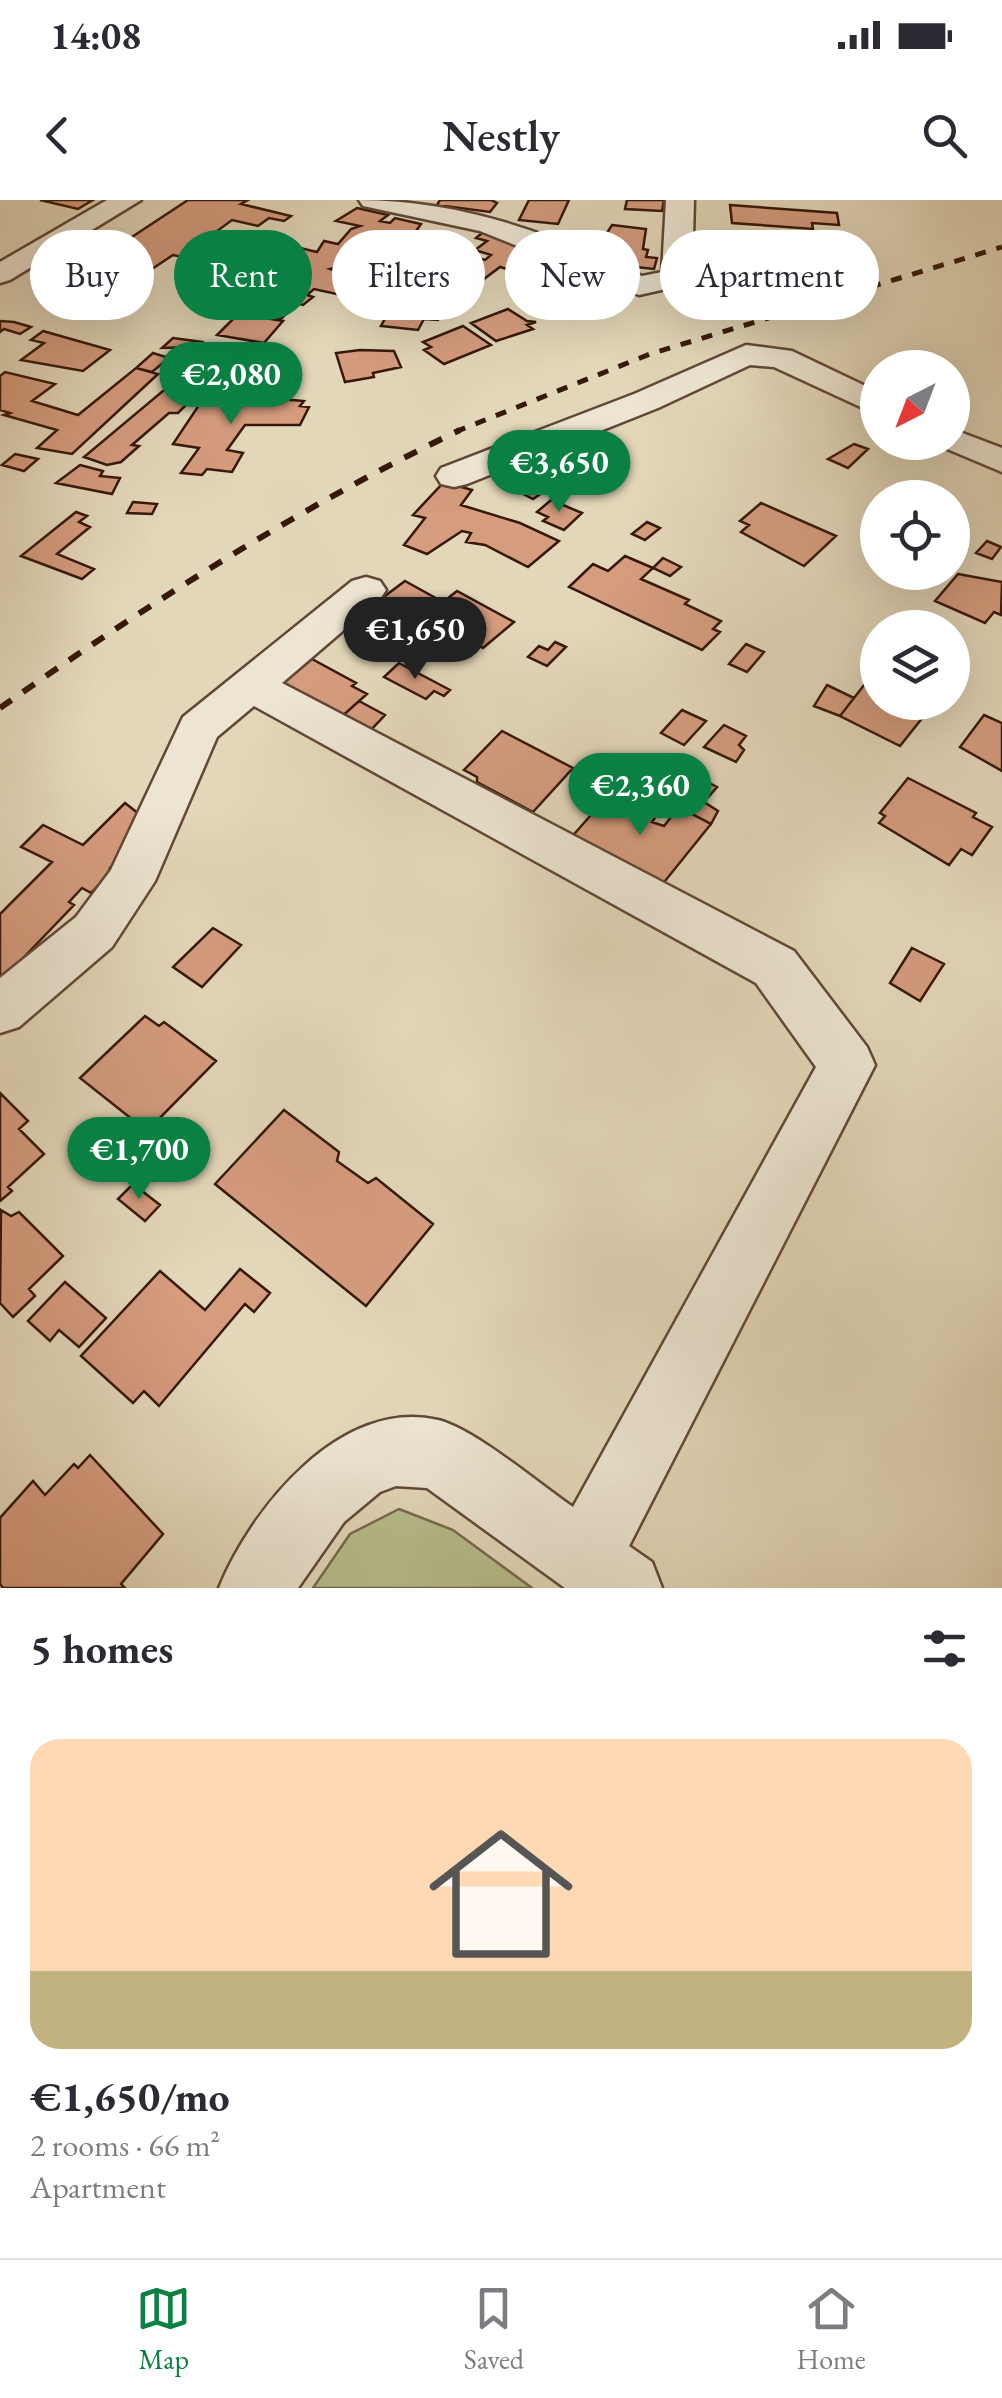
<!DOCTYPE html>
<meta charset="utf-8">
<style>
:root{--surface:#fff;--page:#f2f2f3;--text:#2b2b33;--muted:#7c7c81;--line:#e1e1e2;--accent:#0b8043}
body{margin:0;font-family:"EB Garamond",serif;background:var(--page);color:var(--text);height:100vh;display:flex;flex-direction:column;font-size:38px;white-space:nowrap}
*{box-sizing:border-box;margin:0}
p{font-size:32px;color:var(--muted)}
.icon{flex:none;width:55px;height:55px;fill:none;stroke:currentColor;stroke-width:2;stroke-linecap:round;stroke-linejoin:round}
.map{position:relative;height:1388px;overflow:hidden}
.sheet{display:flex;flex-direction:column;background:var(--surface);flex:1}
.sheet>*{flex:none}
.guide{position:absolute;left:30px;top:30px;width:942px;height:90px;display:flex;gap:20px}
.needle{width:65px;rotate:222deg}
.tools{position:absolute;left:860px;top:150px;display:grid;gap:20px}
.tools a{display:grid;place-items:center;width:110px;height:110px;border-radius:50%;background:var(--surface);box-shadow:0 10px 40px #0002;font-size:50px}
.price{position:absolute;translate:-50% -85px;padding:0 22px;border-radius:35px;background:var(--accent);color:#fff;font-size:32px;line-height:65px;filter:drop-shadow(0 2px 5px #0008)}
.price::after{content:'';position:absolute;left:50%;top:60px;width:30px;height:22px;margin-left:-15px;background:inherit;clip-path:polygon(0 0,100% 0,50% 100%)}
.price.on{background:#222;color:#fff}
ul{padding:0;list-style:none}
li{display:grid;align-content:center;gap:20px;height:530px;padding:0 30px}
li+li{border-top:2px solid var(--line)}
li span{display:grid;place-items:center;height:310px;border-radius:30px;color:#555}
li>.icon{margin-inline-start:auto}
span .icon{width:180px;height:180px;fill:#fffc;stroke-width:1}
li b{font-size:42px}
h2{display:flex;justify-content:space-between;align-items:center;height:120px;padding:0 30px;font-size:42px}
.tag{padding:0 35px;border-radius:45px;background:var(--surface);box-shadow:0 10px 40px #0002;font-size:35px;line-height:90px}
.tag.on{background:var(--accent);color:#fff}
.status{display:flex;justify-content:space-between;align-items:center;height:70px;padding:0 50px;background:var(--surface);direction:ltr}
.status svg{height:28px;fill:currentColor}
header{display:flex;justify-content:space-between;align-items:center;height:130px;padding:0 30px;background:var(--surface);font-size:45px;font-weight:600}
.tab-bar{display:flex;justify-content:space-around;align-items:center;height:140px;border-top:2px solid var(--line);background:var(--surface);font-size:28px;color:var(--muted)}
.tab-bar a{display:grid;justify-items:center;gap:5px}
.tab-bar .on{color:var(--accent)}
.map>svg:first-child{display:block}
</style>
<div class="status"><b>14:08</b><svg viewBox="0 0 49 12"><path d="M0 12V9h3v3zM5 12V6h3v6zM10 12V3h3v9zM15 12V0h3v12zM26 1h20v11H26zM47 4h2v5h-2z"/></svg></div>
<header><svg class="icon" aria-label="back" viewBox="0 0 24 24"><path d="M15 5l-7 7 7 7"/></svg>Nestly<svg class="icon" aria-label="search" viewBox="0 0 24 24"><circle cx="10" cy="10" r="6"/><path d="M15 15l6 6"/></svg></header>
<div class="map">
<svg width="1002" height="1388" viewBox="0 0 1002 1388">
<rect width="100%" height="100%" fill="#e3d7b9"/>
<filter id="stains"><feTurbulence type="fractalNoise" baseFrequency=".002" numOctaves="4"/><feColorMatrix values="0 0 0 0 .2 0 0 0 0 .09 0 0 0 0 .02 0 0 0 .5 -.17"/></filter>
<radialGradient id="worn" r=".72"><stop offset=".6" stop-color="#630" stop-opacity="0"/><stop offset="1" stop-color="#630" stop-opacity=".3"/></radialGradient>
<!-- green -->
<path fill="#b7bd8d" stroke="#766a4c" stroke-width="2.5" d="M399,1309L453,1330L532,1388H313L350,1334Z"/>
<!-- building -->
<path fill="#d59c7e" stroke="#36180a" stroke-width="2.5" d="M40,0H93L78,9Z
M188,0H248L241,4L291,16L284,21L269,18L258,26L232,20L182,57L173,55L149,71L100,58Z
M440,0H491L497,3L490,12L437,5Z
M529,0H569L558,24L519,20Z
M627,0H664L662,11L625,9Z
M730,5L837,13L839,25L812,23L813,29L732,23Z
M357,8L388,15L380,21L390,23L395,18L421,24L409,41L394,38L378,51L362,48L349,64L330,69L359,80L341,95L314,89L307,95L313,97L303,105L264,95L291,72L266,66L292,46L317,52L324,41L338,44L351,29L360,26L336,21Z
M612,25L646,29L643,49L648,50L646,57L657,58L654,69L626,66L592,56Z
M487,29L561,57L551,65L557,66L551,72L530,66L520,73L500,67L472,88L442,78L456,68L450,67L466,55L485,60L491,55L475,50L487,41L476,38Z
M597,75L630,95L591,113L551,92Z
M221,104L288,112L282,118L210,114Z
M429,105L445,107L438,120L424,119L418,130L381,126L388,113L423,116Z
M508,109L527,121L536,122L527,125L533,129L496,141L471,123Z
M238,114L246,115L283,121L264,143L217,135Z
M0,121L14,122L31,127L20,134L4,129L0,132Z
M463,126L491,145L444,164L424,150L431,147L423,142Z
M43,131L110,150L83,171L21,160L44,143L31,140Z
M173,138L202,142L198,147L162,148Z
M217,145L259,152L250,163H256L245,176L198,166Z
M360,150L394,151L401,167L373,173L374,177L345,182L336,153Z
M153,153L169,158L152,172L136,168Z
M136,168L158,174L72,254L37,248L57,230L4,215L10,213L0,210V176L5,172L55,184L32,201L78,215Z
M184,169L213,175L201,187L172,181Z
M170,185L190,190L187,197L193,198L178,213H169L132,245L139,246L121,262L107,265L84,257Z
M207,193L304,201L300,206L309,207L300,225H245L227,250L243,253L232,272L207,269L202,275L181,273L199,248L173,244Z
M854,244L868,249L848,268L828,259Z
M15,254L38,259L24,271L2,265Z
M539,263L582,285L561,300L545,291L533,299L506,285Z
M80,265L103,271L100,276L120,278L112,294L56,283Z
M444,282L472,290L461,305L520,323L559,341L528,367L485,345L466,342L471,333L462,331L427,354L404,345L425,318L413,315Z
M551,300L582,313L564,330L543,321L548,317L537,312Z
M133,302L157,304L152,314L127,313Z
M761,303L836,336L804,366L741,332L749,325L740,321Z
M76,312L87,316L79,322L90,327L57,354L94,369L82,379L21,356Z
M647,322L660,328L645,340L632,334Z
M987,341L1001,347L992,359L976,353Z
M625,356L653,368L641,379L689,400L685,404L721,421L713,429L720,432L702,450L569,387L593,364L608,371Z
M663,358L681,367L670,376L653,368Z
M958,374L1002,382L1001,415L994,412L985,423L935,401Z
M405,381L443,402L457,391L514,422L483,448L467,439L455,449L377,402Z
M555,442L566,447L547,466L528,457L539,446L548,450Z
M746,444L764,452L747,472L729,464Z
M312,459L356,483L352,486L367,494L339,519L279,486Z
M399,463L450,490L444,496L434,491L426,499L384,477Z
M878,467V502H935L900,546L840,516Z
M827,485L854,498L840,516L814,506Z
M359,501L385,515L368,533L339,519Z
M682,510L706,521L684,545L661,533Z
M984,515L1002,523V571L960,547Z
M724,525L746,536L739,545L744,550L736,562L704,547Z
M502,531L573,568L533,612L477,582V577L464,570Z
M908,578L976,613L973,617L992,627L972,655L961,649L949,665L879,623L885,616L880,613Z
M702,579L717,587L704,602L718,611L711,624L679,607Z
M611,592L657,615L652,622L664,626L679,607L711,624L661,686L569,640Z
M125,603L148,621L110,668L114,670L91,693L82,688L69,702L74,705L4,778L0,788V714L52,662L21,647L43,625L83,645Z
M213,728L241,745L202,787L173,767Z
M912,748L944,764L920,801L890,783Z
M145,816L159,826L164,822L216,861L147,931L80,878Z
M0,893L28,921L19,929L44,954L8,987L12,991L0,1001Z
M284,910L339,952L337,961L368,983L376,978L433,1024L366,1106L215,984Z
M133,984L160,1005L145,1021L118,999Z
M1,1010L11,1016L19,1012L63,1056L29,1089L35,1096L13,1117L0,1103Z
M240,1069L270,1093L254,1112L245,1104L159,1206L144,1191L133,1203L81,1156L160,1071L205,1110Z
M65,1082L106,1118L79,1147L59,1130L50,1141L28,1121Z
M90,1255L163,1334L121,1384L125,1388H3L0,1384V1318L33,1281L45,1295L74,1264L78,1268Z"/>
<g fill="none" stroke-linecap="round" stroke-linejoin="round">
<!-- minor casing -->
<g stroke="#614836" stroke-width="5">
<path id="minor" d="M107,0H141L10,80L0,83V62Z
M359,0C460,0 552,34 642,76L662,72L666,0H694L692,78L688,84L639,95L480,31L363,6Z
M746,145L792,151L878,192V215L774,167L750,165L658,208L467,284L454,287L441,284L436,276L441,268L634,194Z
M952,229L1002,248V272L940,246L937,242H952Z
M366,377L380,381L386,390L380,399L282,483L794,751L867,847L875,865L629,1346L652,1362L662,1388H565L427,1288L396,1286L380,1292L344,1322L298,1388H219C251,1309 341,1197 438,1220C475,1229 539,1284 573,1307L816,867L756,783L254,506L217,537L155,681L112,747L19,827L0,833V778L76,717L111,670L183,517L352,381Z"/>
</g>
<!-- minor -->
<use href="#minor" fill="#ede5d2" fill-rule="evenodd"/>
<!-- rail-far1 -->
<path stroke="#36180a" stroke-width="5" stroke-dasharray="11 11" stroke-linecap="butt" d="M455,232L650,154L1002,47"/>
<!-- rail -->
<path stroke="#36180a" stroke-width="6" stroke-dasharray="14 14" stroke-linecap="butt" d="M0,508C148,404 298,308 460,230"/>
</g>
<rect width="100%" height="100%" filter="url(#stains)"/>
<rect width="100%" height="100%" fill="url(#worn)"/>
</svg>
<div class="tools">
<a><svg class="needle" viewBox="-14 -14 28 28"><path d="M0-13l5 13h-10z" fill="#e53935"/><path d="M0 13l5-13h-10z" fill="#7c7c81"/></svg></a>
<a><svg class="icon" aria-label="locate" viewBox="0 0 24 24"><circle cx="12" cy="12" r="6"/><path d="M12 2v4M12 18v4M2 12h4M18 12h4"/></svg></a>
<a><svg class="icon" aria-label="layers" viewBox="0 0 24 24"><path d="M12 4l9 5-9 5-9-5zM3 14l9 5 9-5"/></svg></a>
</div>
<b class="price" style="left:231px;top:227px">€2,080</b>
<b class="price" style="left:559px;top:315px">€3,650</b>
<b class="price on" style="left:415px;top:482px">€1,650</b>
<b class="price" style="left:640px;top:638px">€2,360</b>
<b class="price" style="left:139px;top:1002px">€1,700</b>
<div class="guide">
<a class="tag">Buy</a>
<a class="tag on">Rent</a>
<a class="tag">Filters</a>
<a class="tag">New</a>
<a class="tag">Apartment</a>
</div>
</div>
<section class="sheet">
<h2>5 homes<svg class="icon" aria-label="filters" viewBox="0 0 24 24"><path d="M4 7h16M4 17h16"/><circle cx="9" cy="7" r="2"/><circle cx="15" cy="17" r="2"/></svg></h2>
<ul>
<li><span style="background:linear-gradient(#ffd9b3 75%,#c2b280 0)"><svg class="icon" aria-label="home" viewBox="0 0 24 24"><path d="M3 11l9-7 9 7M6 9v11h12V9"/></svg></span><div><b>€1,650/mo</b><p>2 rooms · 66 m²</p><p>Apartment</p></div></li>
</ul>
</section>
<nav class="tab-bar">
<a class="on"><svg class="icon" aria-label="map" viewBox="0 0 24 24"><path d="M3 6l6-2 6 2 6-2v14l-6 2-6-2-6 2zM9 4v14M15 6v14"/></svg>Map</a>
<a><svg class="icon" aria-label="saved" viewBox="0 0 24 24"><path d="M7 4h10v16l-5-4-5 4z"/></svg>Saved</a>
<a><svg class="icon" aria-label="home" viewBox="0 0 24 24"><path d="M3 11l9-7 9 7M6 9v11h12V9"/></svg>Home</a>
</nav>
